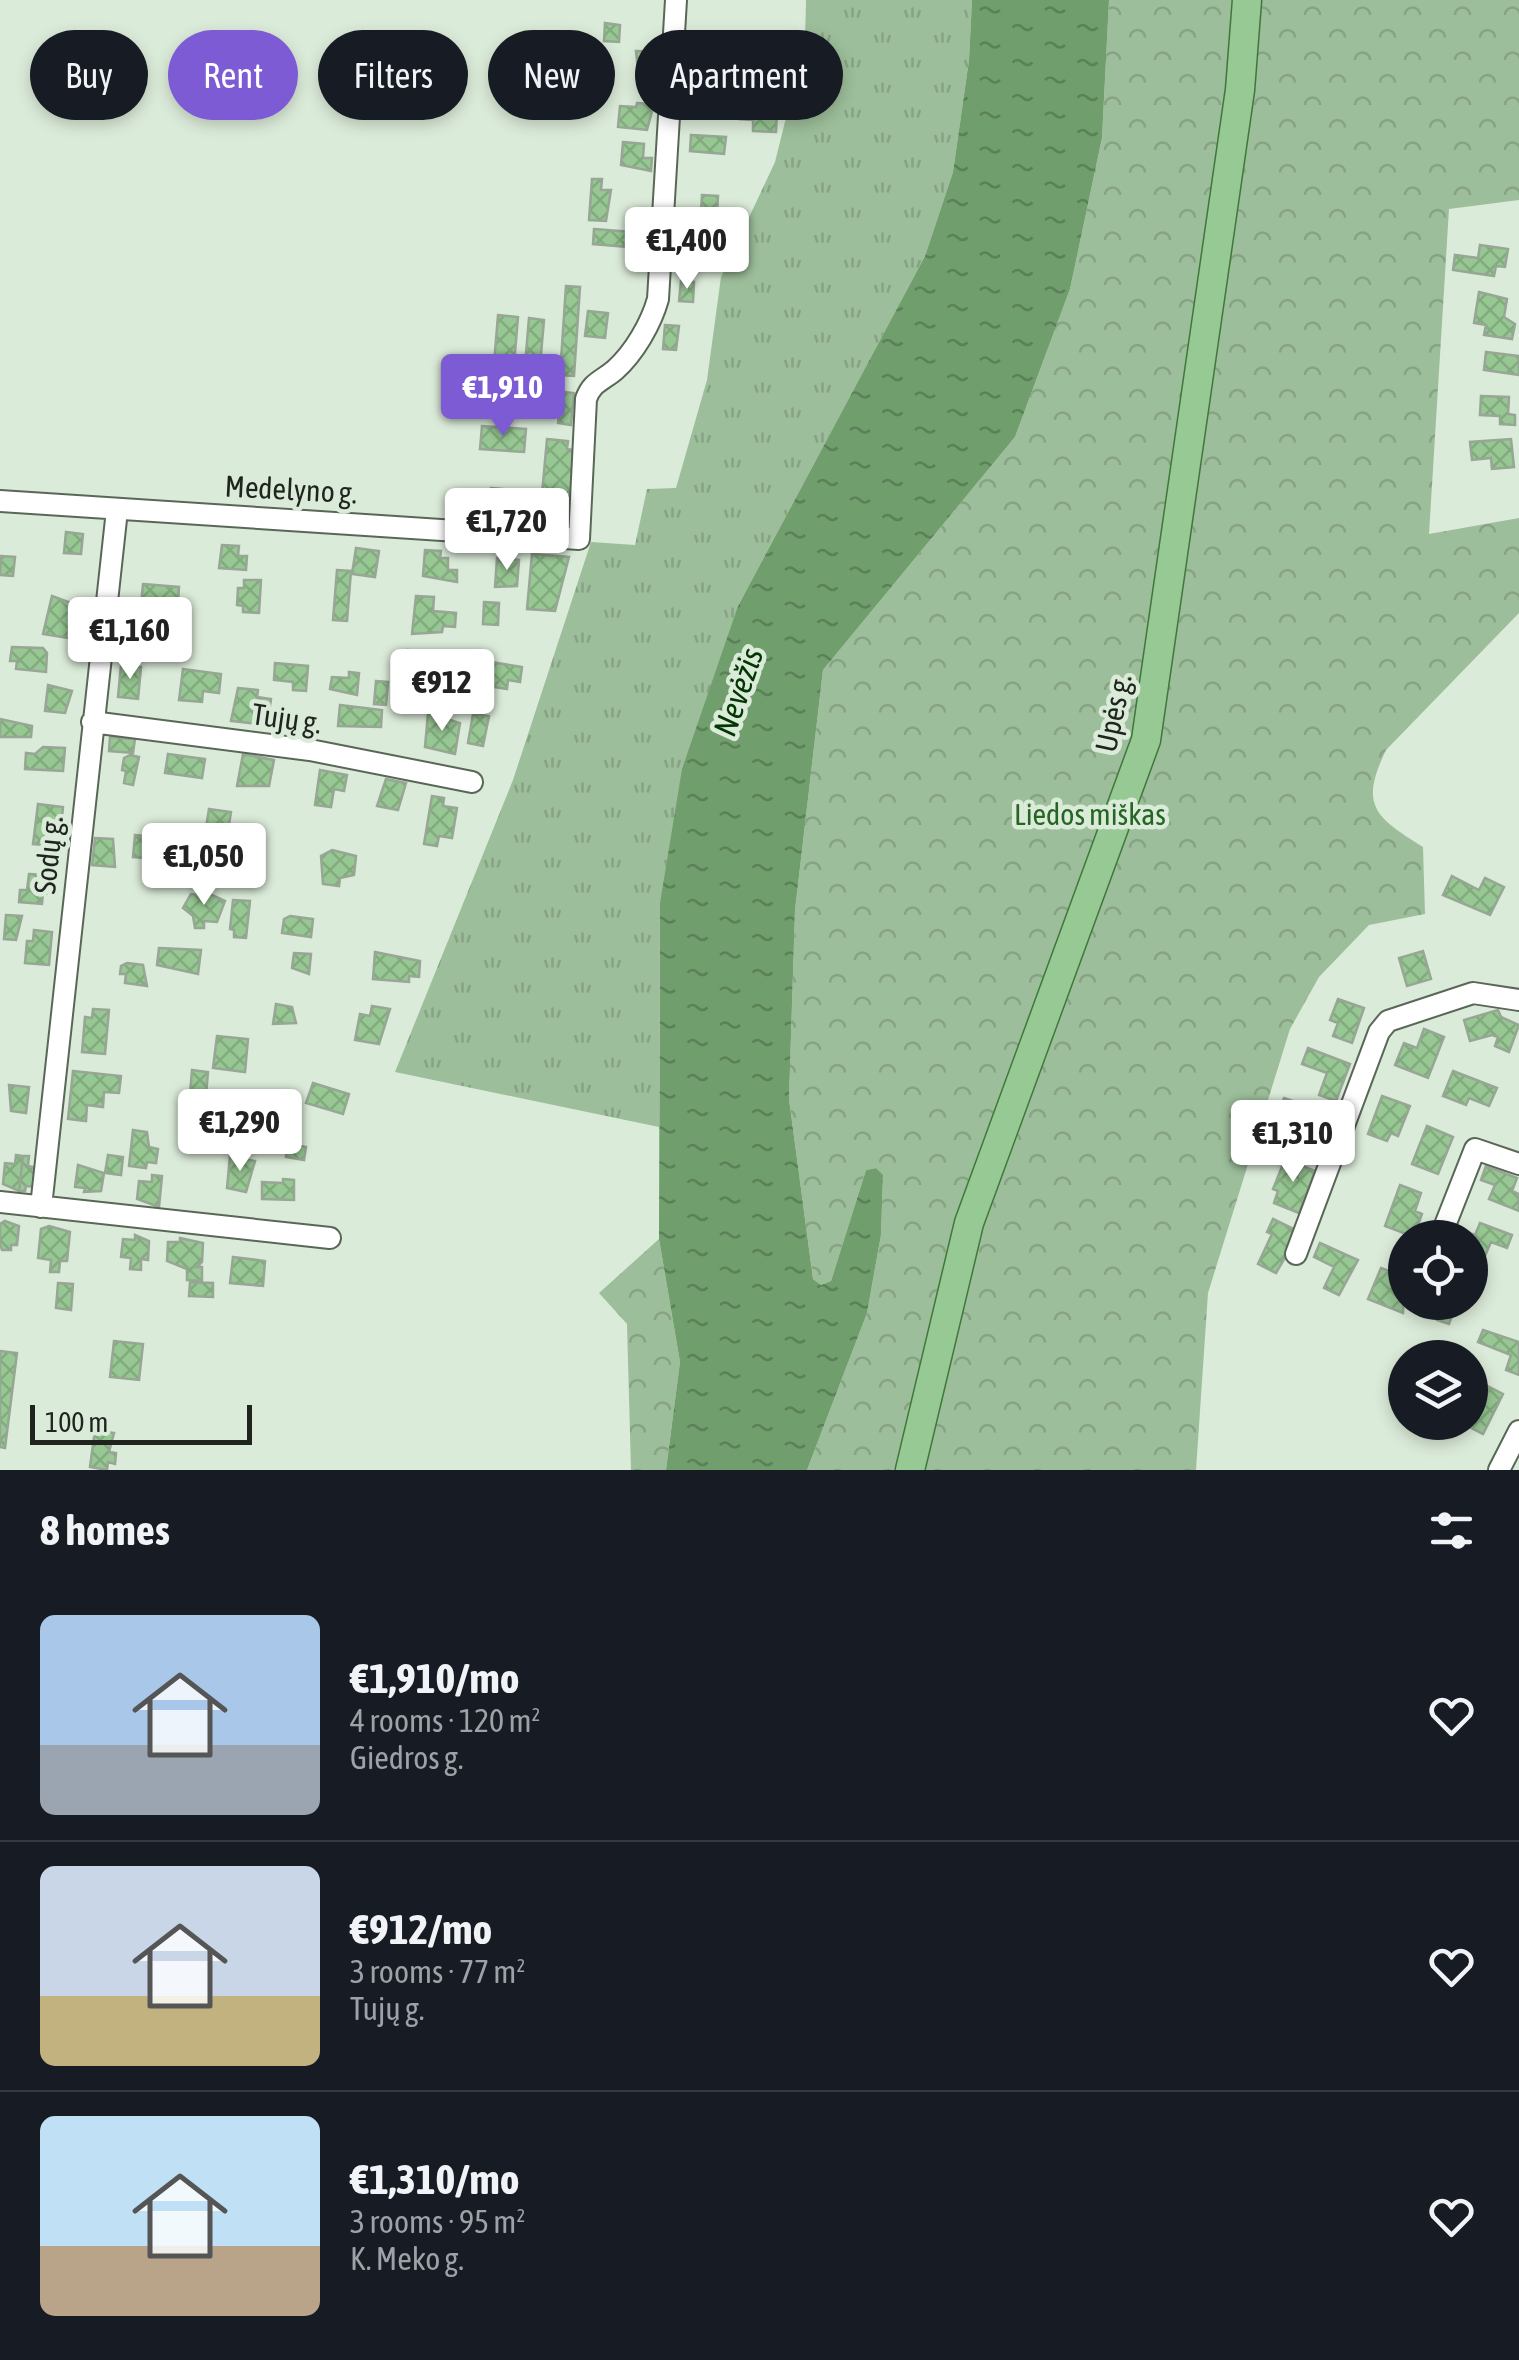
<!DOCTYPE html>
<meta charset="utf-8">
<style>
:root{--surface:#171b24;--page:#20242c;--text:#f1f3f6;--muted:#9ea1a6;--line:#363941;--accent:#7d5bd5}
body{margin:0;font-family:"Asap Condensed",sans-serif;background:var(--page);color:var(--text);height:100vh;display:flex;flex-direction:column;font-size:38px;white-space:nowrap}
*{box-sizing:border-box;margin:0}
p{font-size:32px;color:var(--muted)}
.icon{flex:none;width:55px;height:55px;fill:none;stroke:currentColor;stroke-width:2;stroke-linecap:round;stroke-linejoin:round}
.map{position:relative;height:1470px;overflow:hidden}
.details{display:flex;flex-direction:column;background:var(--surface);flex:1}
.details>*{flex:none}
.top-card{position:absolute;left:30px;top:30px;width:1000px;height:90px;display:flex;gap:20px}
.tools{position:absolute;left:1388px;top:1220px;display:grid;gap:20px}
.tools a{display:grid;place-items:center;width:100px;height:100px;border-radius:50%;background:var(--surface);box-shadow:0 5px 15px #0003;font-size:50px}
.scale{position:absolute;left:30px;bottom:25px;width:222px;box-sizing:border-box;padding-left:10px;border:5px solid #1f251e;border-top:0;font-size:28px;line-height:35px;white-space:nowrap;color:#1f251e;-webkit-text-stroke:8px #dbebd9;paint-order:stroke}
.price{position:absolute;translate:-50% -85px;padding:0 22px;border-radius:10px;background:#fff;color:#222;font-size:32px;line-height:65px;filter:drop-shadow(0 2px 5px #0008)}
.price::after{content:'';position:absolute;left:50%;top:60px;width:30px;height:22px;margin-left:-15px;background:inherit;clip-path:polygon(0 0,100% 0,50% 100%)}
.price.current{background:var(--accent);color:#fff}
ul{padding:0;list-style:none}
li{display:flex;align-items:center;gap:30px;height:250px;padding:0 40px}
li+li{border-top:2px solid var(--line)}
li span{display:grid;place-items:center;flex:none;width:280px;height:200px;border-radius:15px;color:#555}
li>.icon{margin-inline-start:auto}
span .icon{width:120px;height:120px;fill:#fffc;stroke-width:1}
li b{font-size:42px}
h2{display:flex;justify-content:space-between;align-items:center;height:120px;padding:0 40px;font-size:42px}
.pill{padding:0 35px;border-radius:45px;background:var(--surface);box-shadow:0 5px 15px #0003;font-size:35px;line-height:90px}
.pill.current{background:var(--accent);color:#fff}
.map>svg:first-child{display:block}
</style>
<div class="map">
<svg width="1519" height="1470" viewBox="0 0 1519 1470">
<defs>
<pattern id="grass-tufts" width="24" height="20" patternUnits="userSpaceOnUse" patternTransform="scale(2.5)"><rect width="24" height="20" fill="#9dbe9a"/><path d="M3 7l-1-3M5 7V3M7 7l1-3M15 17l-1-3M17 17v-4M19 17l1-3" fill="none" stroke="#87a384"/></pattern>
<pattern id="forest-crowns" width="20" height="18" patternUnits="userSpaceOnUse" patternTransform="scale(2.5)"><rect width="20" height="18" fill="#9dbe9a"/><path d="M2 6a3 3 0 1 1 6 0M12 15a3 3 0 1 1 6 0" fill="none" stroke="#87a384"/></pattern>
<pattern id="water-ripples" width="26" height="14" patternUnits="userSpaceOnUse" patternTransform="scale(2.5)"><rect width="26" height="14" fill="#709e6c"/><path d="M2 4q2-2 4 0t4 0M15 11q2-2 4 0t4 0" fill="none" stroke="#5b8158"/></pattern>
<pattern id="building-cross-hatch" width="8" height="8" patternUnits="userSpaceOnUse" patternTransform="scale(2.5)"><rect width="8" height="8" fill="#97c793"/><path d="M0 0l8 8M0 8l8-8" fill="none" stroke="#82ab7e"/></pattern>
</defs>
<rect width="100%" height="100%" fill="#dbebd9"/>
<!-- grass -->
<path fill="url(#grass-tufts)" d="M806,0H972L969,60L953,172L925,256L738,606L660,903L659,1127L395,1072L513,780L591,542L635,545L647,489L676,488L707,380L721,277L775,162L805,41Z"/>
<!-- forest -->
<path fill="url(#forest-crowns)" d="M1109,0H1519V200L1449,209L1429,534L1519,518V613L1386,750C1359,806 1375,817 1423,847L1425,914L1369,925L1319,977L1290,1029L1208,1293L1196,1470H807L867,1313L881,1235L883,1176L876,1168L866,1170L831,1281L821,1285L813,1279L789,1099L795,910L823,670L1015,437L1070,289L1102,138Z
M659,1239L680,1362L666,1470H631L627,1324L599,1293Z"/>
<!-- water -->
<path fill="url(#water-ripples)" d="M972,0H1109L1102,138L1070,289L1015,437L823,670L795,910L789,1099L813,1279L821,1285L831,1281L866,1170L876,1168L883,1175L881,1235L867,1313L807,1470H666L680,1362L659,1239L660,903L682,769L738,606L925,256L953,172L969,60Z"/>
<!-- building -->
<path fill="url(#building-cross-hatch)" stroke="#97a695" stroke-width="2.5" d="M605,23L620,25L619,42L604,41Z
M696,48L744,52L743,70L712,68V61L695,60Z
M636,51L657,52L656,69L662,70L661,88L640,87Z
M731,81L762,83V95L730,93Z
M637,103L654,104L647,130L618,127L620,106L636,107Z
M740,109L777,111L776,132L753,131V120L739,119Z
M691,135L726,137L724,154L690,151Z
M623,142L644,144L643,158H652L651,171L621,165Z
M592,179H602L601,190H611L606,221L589,220Z
M702,195L718,196L717,214L701,213Z
M594,229L645,233L643,262L627,261L628,247L593,244Z
M1480,245L1508,249L1505,267L1496,266L1494,276L1453,270L1455,255L1478,258Z
M681,281L694,282L693,302L679,301Z
M566,286L580,287L574,376L560,375Z
M1479,292L1507,299L1504,317L1515,324L1512,339L1484,335L1486,325L1474,323Z
M588,311L608,313L605,338L585,336Z
M498,315L518,317L514,365L494,364Z
M529,318L544,320L540,366L525,365Z
M665,325L679,326L676,350L663,349Z
M1486,352L1519,356V375L1484,370Z
M512,371L528,373L526,394L513,392Z
M555,391L574,393L571,425L558,423L559,415L552,414Z
M1481,396L1509,397L1508,414L1515,415V425L1500,424V416L1480,415Z
M482,426L526,429L524,452L480,449Z
M547,439L568,441L567,449L574,450L570,496L542,494Z
M1511,439L1514,467L1492,469L1491,458L1472,460L1470,442Z
M491,488L502,489V495L510,496L509,514H476L478,494L490,495Z
M66,532L83,534L81,554L64,553Z
M222,545L239,546L238,556H247L246,570L219,568Z
M356,548L379,551L375,577L352,574Z
M425,550L441,551L440,558H448V570H457V582L423,576Z
M532,554L569,557L555,611L527,609Z
M1,556L15,557L13,576L0,575Z
M497,558L519,560L517,586L495,587Z
M337,570L351,571L347,621L333,620Z
M244,580H261L259,613L243,612V606L237,605L238,588H244Z
M143,584L179,587L177,616L158,614L157,623L130,621L132,604L141,605Z
M52,596L74,604L69,638L43,634Z
M416,596L434,597L433,611L456,613L455,627L443,626L442,632L412,634Z
M484,602L499,603L498,625L483,624Z
M12,647L43,648L47,653L46,672L16,669L17,661H10Z
M408,650L440,654L438,671L422,669L419,692L402,689Z
M479,660L522,667L520,682L508,680L507,689L475,684Z
M275,663L308,666L306,691L293,690V682L274,680Z
M121,665L141,667L138,699L118,697Z
M183,669L221,674L219,693L203,691L202,702L179,700Z
M349,672L359,673L357,695L330,689L332,677L349,678Z
M376,681L388,682L386,705L374,704Z
M48,685L72,691L65,713L45,711Z
M238,688L258,690L257,697L271,699L267,725L231,721Z
M340,705L382,710L381,727L338,726Z
M428,713L460,723L455,754L425,747Z
M473,714L489,716L483,746L468,743Z
M0,719L32,726L31,737H0Z
M110,737L135,739L133,753L109,751Z
M43,747L65,748L63,771L25,769L26,753L35,754Z
M168,754L205,759L202,778L165,773Z
M243,754L274,760L269,786H237Z
M130,755L139,757L133,785L124,783L126,771L122,770L124,758Z
M320,770L347,775L344,791L334,789L331,807L315,805Z
M386,779L406,783L398,810L377,806Z
M432,796L444,798L443,806L457,808L452,838L439,836L437,846L424,844Z
M38,804L63,807L59,846L33,844Z
M209,809L231,812L228,831L206,828Z
M135,835L178,839L174,879L144,876L145,858L133,857Z
M95,838L113,839L115,867L92,865Z
M332,850L356,856L354,875L340,878L339,886L323,884L321,856Z
M29,874L47,875V883H54L53,894L43,893L42,904L19,902L20,890H27Z
M1452,876L1479,890L1485,878L1504,887L1490,915L1443,895Z
M201,890L225,901L217,922L204,921V928H195L193,916L183,908L191,894L200,895Z
M233,900L250,901L246,938L234,937V930L230,929Z
M6,915L22,916L16,940L4,939Z
M290,916L313,919L311,937L282,933L284,919Z
M34,930L52,932L49,965L25,963L27,941H33Z
M159,948L201,950L198,974L157,965Z
M1423,951L1431,979L1407,986L1399,958Z
M375,952L420,961L419,977L409,976V982L373,979Z
M294,953L311,954L309,974L292,968Z
M127,963L143,965L147,986L125,983L126,974H120L121,966Z
M1338,999L1364,1008L1352,1043L1333,1036L1338,1023L1330,1020Z
M276,1004L292,1007L296,1023L273,1024Z
M372,1006L390,1009L379,1044L355,1040L360,1014L370,1016Z
M93,1009L109,1010L105,1054L82,1052L85,1017L92,1018Z
M1498,1010L1501,1017L1519,1025L1509,1052L1495,1046L1498,1037L1492,1035L1470,1041L1464,1020Z
M1424,1029L1444,1037L1428,1078L1395,1065L1404,1043L1417,1048Z
M217,1036L248,1039L245,1072L213,1068Z
M1308,1048L1350,1064L1336,1101L1319,1095L1327,1073L1302,1064Z
M192,1070L208,1072L206,1095L190,1094Z
M73,1071L121,1076L119,1093L104,1092L103,1107L87,1105L86,1121L68,1119Z
M1453,1071L1497,1088L1489,1106L1469,1098L1466,1105L1443,1096Z
M313,1083L349,1094L343,1114L306,1103Z
M9,1085L29,1087L26,1113L11,1111Z
M1382,1096L1410,1106L1398,1136L1391,1133L1387,1141L1368,1134Z
M1284,1098L1318,1110L1311,1129L1325,1135L1320,1149L1287,1137L1294,1117L1279,1111Z
M1427,1126L1453,1137L1438,1174L1412,1164Z
M133,1130L147,1132L149,1147L158,1149L156,1163L147,1162L146,1168L129,1166Z
M290,1132L299,1134L297,1145L306,1147L304,1160L286,1157Z
M16,1155L23,1156L19,1191L3,1184L5,1163L15,1164Z
M108,1155L123,1157L121,1175L105,1173Z
M23,1156H29L28,1166L38,1168L36,1187L26,1186L25,1191H19Z
M230,1156L255,1161L246,1192L227,1188Z
M1285,1159L1315,1171L1299,1213L1274,1203L1278,1191L1273,1189Z
M78,1165L104,1173L101,1191L84,1192L85,1188L75,1187Z
M1486,1166L1517,1178L1512,1191L1519,1194V1211L1489,1199L1495,1185L1481,1180Z
M152,1175L162,1176L159,1207L137,1199L139,1181L152,1182Z
M283,1179L294,1180V1200L262,1199V1182L283,1183Z
M1400,1185L1421,1193L1415,1211L1422,1214L1414,1237L1385,1226Z
M1273,1219L1300,1232L1276,1273L1258,1264L1272,1234L1267,1232Z
M5,1221L19,1226L17,1245H11V1250H2L0,1244V1224Z
M1480,1223L1512,1235L1507,1248L1491,1242L1485,1256L1470,1251V1238H1461L1464,1231L1475,1235Z
M49,1226L70,1232L67,1261H60L59,1272H50L51,1260L38,1258L41,1229Z
M135,1235L149,1241L148,1260L141,1259V1270L130,1269L131,1258L121,1257L123,1239L135,1240Z
M180,1238L203,1243L202,1262L197,1267H202V1281L187,1280V1269L167,1261L168,1242H180Z
M1320,1243L1358,1260L1339,1295L1324,1288L1334,1267L1314,1257Z
M233,1257L265,1261L263,1286L230,1283Z
M1381,1268L1405,1277L1403,1313L1368,1299Z
M190,1282L213,1283V1297L189,1296Z
M58,1283L73,1284L71,1310L56,1308Z
M1444,1302H1457L1449,1324L1437,1320Z
M1483,1330L1519,1342V1375L1506,1370L1511,1355L1478,1342Z
M114,1341L143,1344L139,1380L110,1377Z
M0,1351L17,1353L5,1448L0,1447Z
M1470,1377L1503,1394L1483,1434L1460,1422H1470Z
M95,1430L114,1433L109,1452L116,1453L115,1464L108,1462L107,1470L90,1467Z"/>
<g fill="none" stroke-linecap="round" stroke-linejoin="round">
<!-- minor casing -->
<g stroke="#596757" stroke-width="24">
<path id="minor" d="M0,501L579,539L586,399C592,382 602,381 615,370C634,353 651,324 658,299L676,0
M92,722L310,750L472,782
M0,1202L330,1238
M41,1207L117,510
M1440,1238L1475,1149L1519,1164
M1296,1254L1379,1032L1388,1021L1473,993L1519,1000
M1499,1470L1519,1431"/>
</g>
<!-- major casing -->
<g stroke="#3f783b" stroke-width="31">
<path id="major" d="M910,1470L969,1223L1146,740L1240,90L1247,0"/>
</g>
<!-- minor -->
<use href="#minor" stroke="#fff" stroke-width="20"/>
<!-- major -->
<use href="#major" stroke="#96c993" stroke-width="28"/>
</g>
<g text-anchor="middle" dominant-baseline="central" stroke-width="9" stroke-linejoin="round" paint-order="stroke">
<!-- street labels -->
<g font-size="30" fill="#1f251e" stroke="#dbebd9">
<text transform="translate(291 489) rotate(3)">Medelyno g.</text>
<text transform="translate(1113 713) rotate(-78)">Upės g.</text>
<text transform="translate(287 718) rotate(8)">Tujų g.</text>
<text transform="translate(48 855) rotate(-84)">Sodų g.</text>
</g>
<!-- park labels -->
<g font-size="30" fill="#266523" stroke="#dbebd9">
<text x="1090" y="814">Liedos miškas</text>
</g>
<!-- water labels -->
<g font-size="32" font-style="italic" fill="#033602" stroke="#dbebd9">
<text transform="translate(738 692) rotate(-71)">Nevėžis</text>
</g>
</g>
</svg>
<div class="tools">
<a><svg class="icon" aria-label="locate" viewBox="0 0 24 24"><circle cx="12" cy="12" r="6"/><path d="M12 2v4M12 18v4M2 12h4M18 12h4"/></svg></a>
<a><svg class="icon" aria-label="layers" viewBox="0 0 24 24"><path d="M12 4l9 5-9 5-9-5zM3 14l9 5 9-5"/></svg></a>
</div>
<div class="scale">100 m</div>
<b class="price" style="left:687px;top:292px">€1,400</b>
<b class="price current" style="left:503px;top:439px">€1,910</b>
<b class="price" style="left:507px;top:573px">€1,720</b>
<b class="price" style="left:130px;top:682px">€1,160</b>
<b class="price" style="left:442px;top:734px">€912</b>
<b class="price" style="left:204px;top:908px">€1,050</b>
<b class="price" style="left:240px;top:1174px">€1,290</b>
<b class="price" style="left:1293px;top:1185px">€1,310</b>
<div class="top-card">
<a class="pill">Buy</a>
<a class="pill current">Rent</a>
<a class="pill">Filters</a>
<a class="pill">New</a>
<a class="pill">Apartment</a>
</div>
</div>
<section class="details">
<h2>8 homes<svg class="icon" aria-label="filters" viewBox="0 0 24 24"><path d="M4 7h16M4 17h16"/><circle cx="9" cy="7" r="2"/><circle cx="15" cy="17" r="2"/></svg></h2>
<ul>
<li><span style="background:linear-gradient(#a9c7e8 65%,#9aa5b1 0)"><svg class="icon" aria-label="home" viewBox="0 0 24 24"><path d="M3 11l9-7 9 7M6 9v11h12V9"/></svg></span><div><b>€1,910/mo</b><p>4 rooms · 120 m²</p><p>Giedros g.</p></div><svg class="icon" aria-label="heart" viewBox="0 0 24 24"><path d="M12 20l-8-8c-3-5 5-10 8-4 3-6 11-1 8 4z"/></svg></li>
<li><span style="background:linear-gradient(#c9d6e8 65%,#c2b280 0)"><svg class="icon" aria-label="home" viewBox="0 0 24 24"><path d="M3 11l9-7 9 7M6 9v11h12V9"/></svg></span><div><b>€912/mo</b><p>3 rooms · 77 m²</p><p>Tujų g.</p></div><svg class="icon" aria-label="heart" viewBox="0 0 24 24"><path d="M12 20l-8-8c-3-5 5-10 8-4 3-6 11-1 8 4z"/></svg></li>
<li><span style="background:linear-gradient(#bfe0f5 65%,#b9a48a 0)"><svg class="icon" aria-label="home" viewBox="0 0 24 24"><path d="M3 11l9-7 9 7M6 9v11h12V9"/></svg></span><div><b>€1,310/mo</b><p>3 rooms · 95 m²</p><p>K. Meko g.</p></div><svg class="icon" aria-label="heart" viewBox="0 0 24 24"><path d="M12 20l-8-8c-3-5 5-10 8-4 3-6 11-1 8 4z"/></svg></li>
</ul>
</section>
